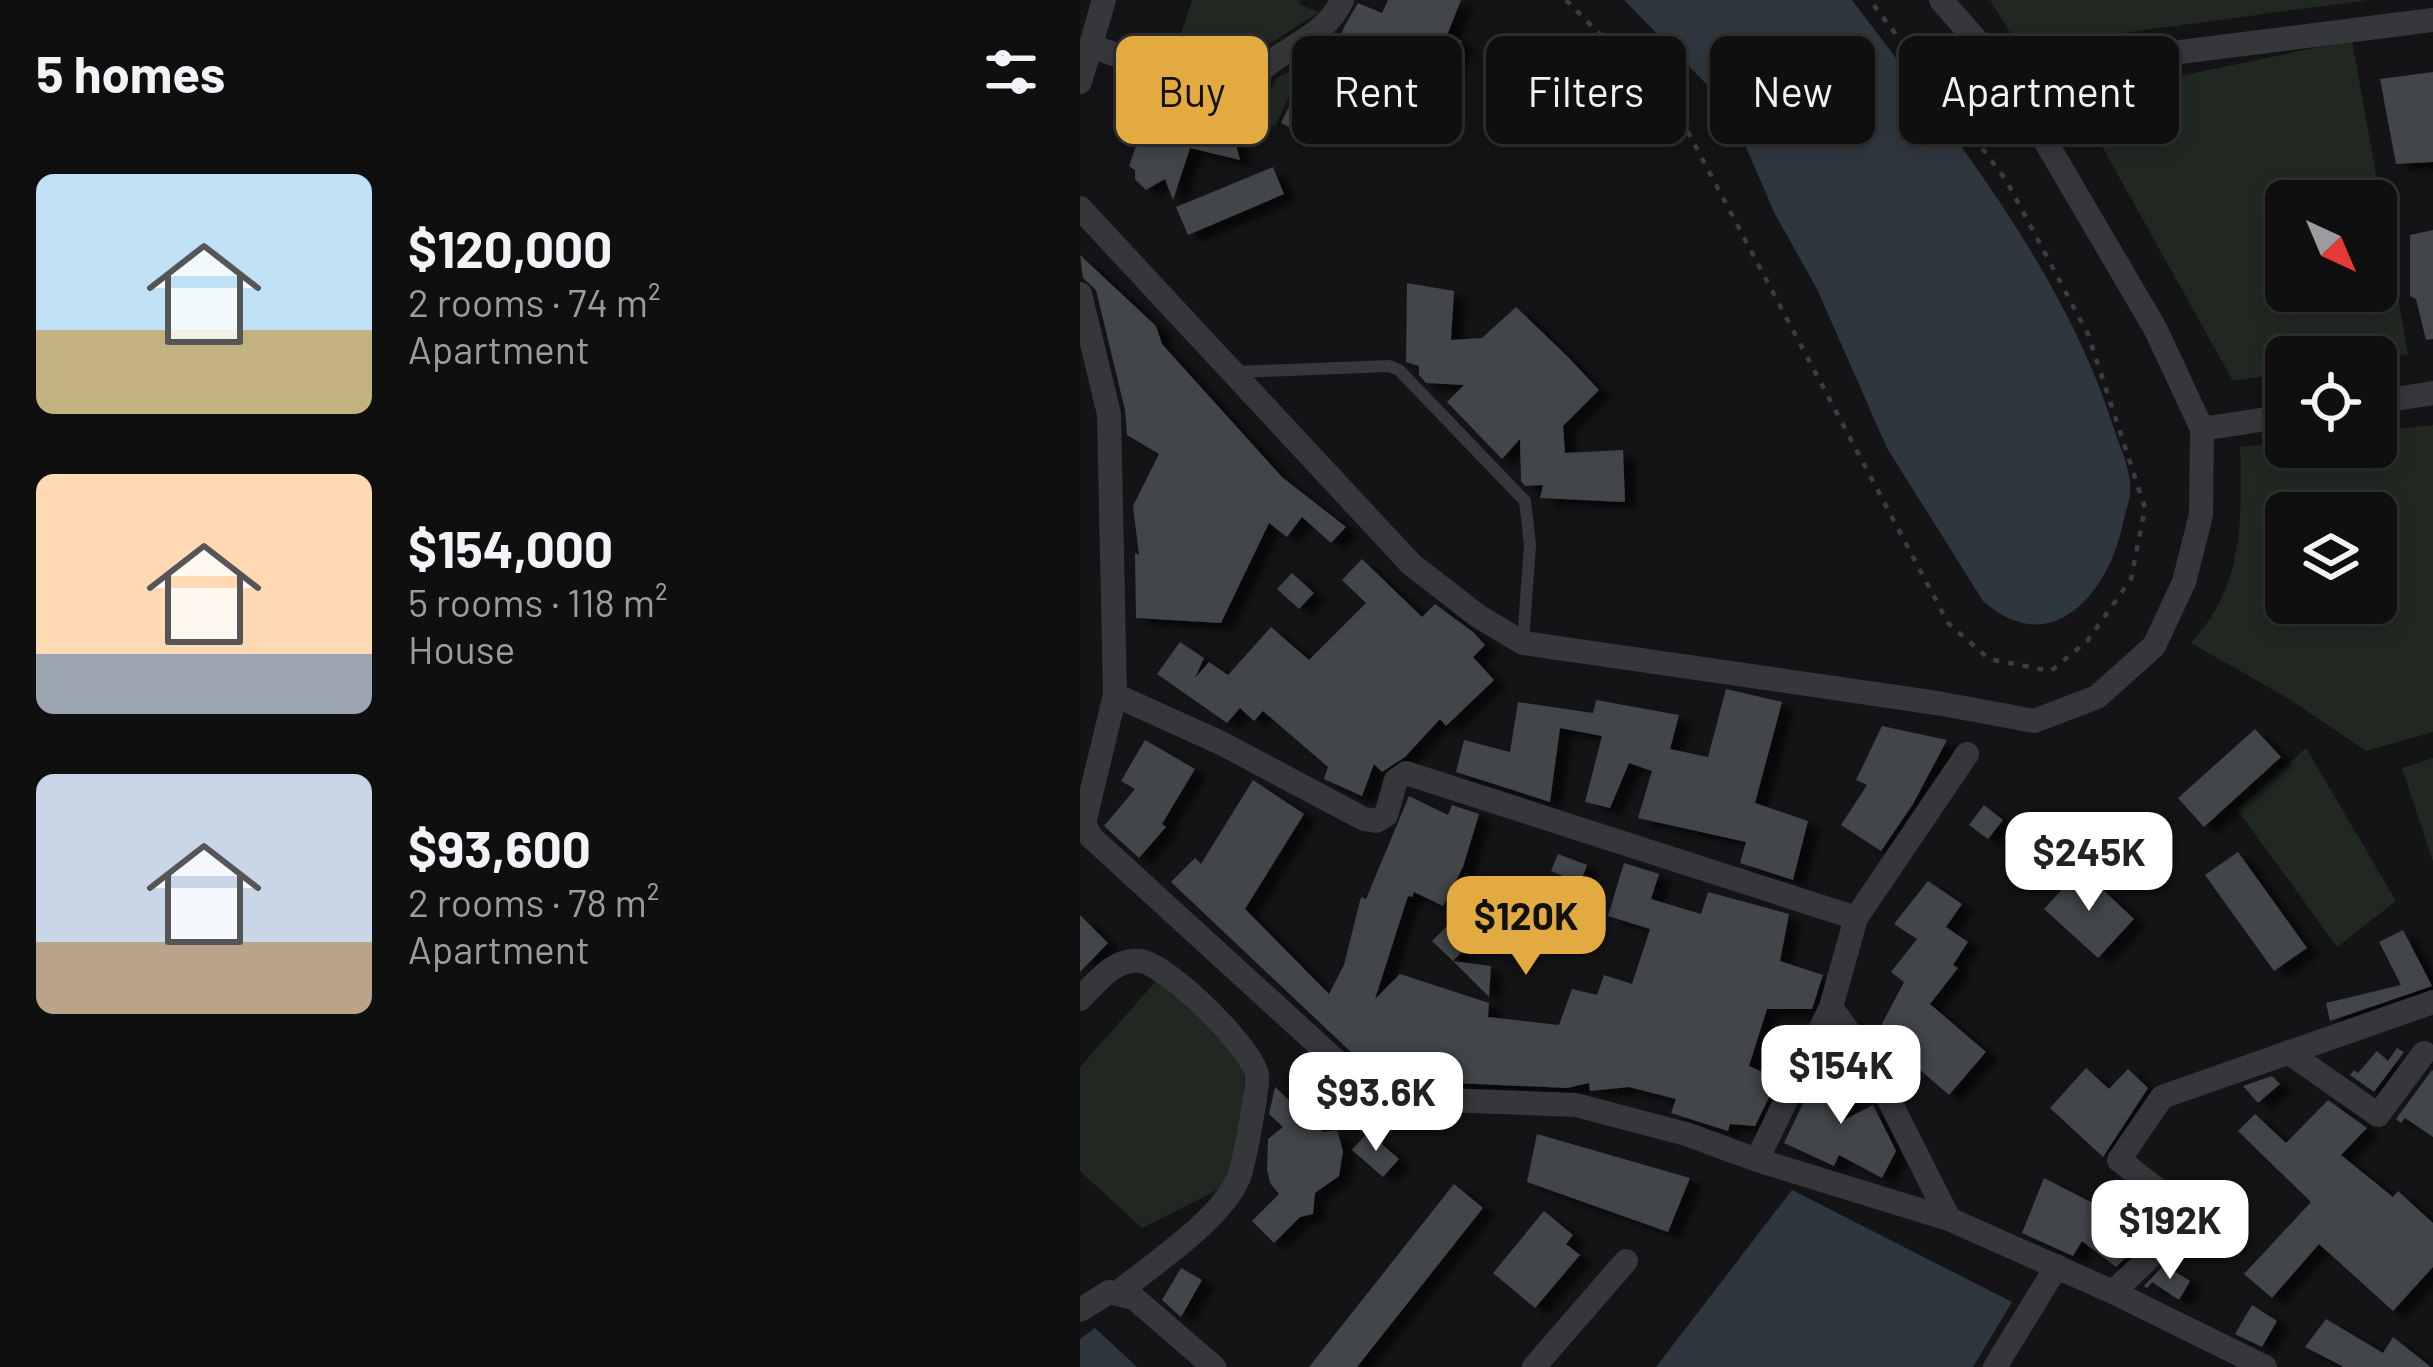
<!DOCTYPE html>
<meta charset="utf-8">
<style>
:root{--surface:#0f0f10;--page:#1d1d1e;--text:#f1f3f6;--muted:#9b9c9f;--line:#2f2f30;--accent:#e2aa41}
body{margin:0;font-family:Barlow,sans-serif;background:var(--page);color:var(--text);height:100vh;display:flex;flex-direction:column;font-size:45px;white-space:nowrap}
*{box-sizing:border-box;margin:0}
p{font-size:39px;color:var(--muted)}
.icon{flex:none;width:66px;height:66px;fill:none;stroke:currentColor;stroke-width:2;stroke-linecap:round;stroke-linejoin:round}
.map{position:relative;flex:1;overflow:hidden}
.details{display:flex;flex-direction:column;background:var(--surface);width:1080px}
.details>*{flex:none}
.hud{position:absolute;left:36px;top:36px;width:1137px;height:108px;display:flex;gap:24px}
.needle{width:78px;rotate:136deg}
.fabs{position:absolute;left:1185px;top:180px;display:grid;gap:24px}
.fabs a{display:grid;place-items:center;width:132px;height:132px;border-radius:18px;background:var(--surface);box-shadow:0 6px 18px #0003,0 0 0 3px var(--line);font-size:60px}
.price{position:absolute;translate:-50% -102px;padding:0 27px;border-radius:24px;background:#fff;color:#222;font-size:39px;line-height:78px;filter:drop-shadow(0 3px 6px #0008)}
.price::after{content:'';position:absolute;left:50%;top:72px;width:36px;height:27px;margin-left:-18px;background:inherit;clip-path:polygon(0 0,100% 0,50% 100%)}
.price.current{background:var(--accent);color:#111}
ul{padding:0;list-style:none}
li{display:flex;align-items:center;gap:36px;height:300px;padding:0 36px}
li span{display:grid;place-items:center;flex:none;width:336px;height:240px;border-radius:18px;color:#555}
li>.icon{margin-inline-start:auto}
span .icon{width:144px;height:144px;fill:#fffc;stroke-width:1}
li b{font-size:51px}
h2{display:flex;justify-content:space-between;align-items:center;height:144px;padding:0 36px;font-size:51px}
.chip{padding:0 42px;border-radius:18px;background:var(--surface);box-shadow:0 6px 18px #0003,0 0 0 3px var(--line);font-size:42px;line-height:108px}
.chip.current{background:var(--accent);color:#111}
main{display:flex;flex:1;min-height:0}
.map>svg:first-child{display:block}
</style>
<main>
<section class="details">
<h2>5 homes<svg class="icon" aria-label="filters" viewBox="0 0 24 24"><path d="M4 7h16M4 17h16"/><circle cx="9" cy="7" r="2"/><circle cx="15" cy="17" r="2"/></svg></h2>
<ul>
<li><span style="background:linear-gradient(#bfe0f5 65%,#c2b280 0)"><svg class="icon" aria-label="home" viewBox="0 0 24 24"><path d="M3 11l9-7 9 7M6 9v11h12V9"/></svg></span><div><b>$120,000</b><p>2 rooms · 74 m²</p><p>Apartment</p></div></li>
<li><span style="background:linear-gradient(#ffd9b3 75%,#9aa5b1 0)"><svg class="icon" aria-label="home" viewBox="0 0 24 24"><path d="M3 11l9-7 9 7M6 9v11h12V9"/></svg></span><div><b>$154,000</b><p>5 rooms · 118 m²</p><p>House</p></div></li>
<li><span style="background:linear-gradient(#c9d6e8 70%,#b9a48a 0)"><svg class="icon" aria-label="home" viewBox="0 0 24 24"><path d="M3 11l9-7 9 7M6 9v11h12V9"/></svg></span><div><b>$93,600</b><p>2 rooms · 78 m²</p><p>Apartment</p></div></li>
</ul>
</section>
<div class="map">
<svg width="1353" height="1367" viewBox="0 0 1353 1367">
<defs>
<filter id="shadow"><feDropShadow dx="12" dy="7" stdDeviation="3" flood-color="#0009"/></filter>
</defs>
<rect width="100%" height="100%" fill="#141416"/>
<!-- green -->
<path fill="#212822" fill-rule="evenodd" d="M112,0H220L219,5L240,12L138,76L93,58Z
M910,0H1288L939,47Z
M1272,40L1328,354L1296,359L1206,357V373L1153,381L995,98ZM1206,201H1296V291H1206Z
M261,41L273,45L259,82L227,68L224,63Z
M214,69L221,71L195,126L178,121L196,78Z
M230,74L281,92L276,105L249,122L235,117L239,107L218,97Z
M1353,425V732L1286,751L1211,700L1111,643C1164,586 1162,521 1160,447L1206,442V447H1296V431ZM1206,513H1296V603H1206Z
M1226,748L1316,901L1257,947L1157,809Z
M1353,758V862L1322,768Z
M77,980L166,1053L157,1180L62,1228L0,1171V1067Z"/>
<!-- water -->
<path fill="#2f373e" d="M544,0H772C867,126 982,269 1031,420C1037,440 1048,462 1050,482C1052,497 1045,512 1042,527C1027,595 970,661 903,601L807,448L737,289L695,214L648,106Z
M712,1190L932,1302L893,1367H576Z
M15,1328L57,1367H0V1339Z"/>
<!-- building -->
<path fill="#434449" filter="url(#shadow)" d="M308,0H381L367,35L382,41L366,81L353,76L333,126L257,96L278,45L260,38L264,27L278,3L302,13Z
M1353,72V162L1316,164L1300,79Z
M214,96L239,108L225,135L201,123Z
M71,104L153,133L160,160L110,148L93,200L85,179L66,190L55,179V170L49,166Z
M193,167L204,194L108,235L96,207Z
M1353,230V339L1346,340L1336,299L1330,296V235Z
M0,255L76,326L82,344L202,477L266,527L251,543L222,517L207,537L189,523L141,623L56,618L55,553L59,555L53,506L79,454L47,435L45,410L16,290L3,278Z
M327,283L374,291L371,340L402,338L436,307L487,356L519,390L483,426L485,453L543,450L545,502L460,498L463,485L445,486L441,481L440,439L422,459L367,402L384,385L346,383L339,375V366L326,362Z
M282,559L342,617L355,604L393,632L405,645L393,657L414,680L366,726L360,719L325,757L302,772L294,764L282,796L244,779L248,767L183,711L174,721L160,708L147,723L77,674L100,642L124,658L115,678L129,662L148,675L191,627L229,660L286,603L262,580Z
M212,573L234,593L219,609L197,589Z
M646,689L702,702L675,803L728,821L713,880L660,863L666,842L558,818L572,771L549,763L530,808L505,802L522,736L480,728L470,802L376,772L384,740L430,752L438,702L513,713L516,700L599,715L590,749L628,757Z
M802,726L867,740L833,804L801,851L761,825L787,785L776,780Z
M1175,729L1201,757L1124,827L1098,798Z
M65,740L115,769L82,824L86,827L59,858L24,826L55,789L41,781Z
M173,780L224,814L165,909L249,994L264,965L281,897L286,899L329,796L368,815L372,805L399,814L383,867L363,906L334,892L332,897L328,896L295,999L320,974L409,1003L408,1017L479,1025L492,989L517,995L524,975L552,984L570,929L528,916L544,863L579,874L571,899L621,914L628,892L709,914L700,961L743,975L732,1009H687L669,1066L698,1079L675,1126L650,1124L648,1131L591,1113L596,1099L549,1087L510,1091L509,1083L487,1088L308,1080L310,1075L272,1053L91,882L115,858L121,864Z
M904,805L923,820L908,839L889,825Z
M1158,852L1227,948L1194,971L1125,875Z
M478,854L507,865L500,883L471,871Z
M1001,869L1054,919L1018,958L964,909Z
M848,881L882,904L866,927L888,942L873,965L878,968L850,1004L906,1052L869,1095L816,1049L814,1053L794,1039L824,982L811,972L837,939L814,924Z
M0,915L28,943L0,972Z
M372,921L392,941L373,961L352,941Z
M1323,930L1352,986L1250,1021L1246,1003L1321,985L1299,942Z
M373,961L411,966L409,997Z
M1317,1048L1324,1052L1294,1092L1270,1075L1274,1070L1278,1073L1297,1051L1308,1061Z
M763,1052L775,1070L766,1080L778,1085L758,1123L793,1105L816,1151L802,1178L759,1155L754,1166L704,1143L728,1093L738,1099Z
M1006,1068L1029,1089L1048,1069L1068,1088L1023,1157L970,1108Z
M1352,1070L1353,1071V1137L1325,1118L1321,1123L1316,1119Z
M1192,1076L1200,1084L1178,1103L1163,1086Z
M195,1087L243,1132L257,1130L263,1151L259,1176L235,1193L233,1214L220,1217L194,1243L172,1221L199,1194L190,1183L187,1169L188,1139L203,1127L189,1114Z
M1248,1100L1287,1128L1261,1155L1313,1197L1318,1191L1353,1223V1267L1313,1311L1239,1244L1192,1298L1164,1274L1231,1202L1158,1131L1175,1114L1206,1143Z
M288,1132L319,1159L303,1177L272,1150Z
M457,1134L610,1178L588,1232L447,1182Z
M964,1178L1038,1216L1053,1195L1074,1211L1056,1248L1036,1267L1002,1241L993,1256L942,1233Z
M374,1184L403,1208L277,1367H229Z
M464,1211L493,1235L486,1244L500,1255L455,1308L413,1273Z
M1084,1265L1110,1281L1099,1300L1072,1282L1067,1288L1064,1286Z
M101,1268L122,1280L101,1317L82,1300Z
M1172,1305L1197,1321L1182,1347L1155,1334Z
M1246,1319L1303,1353L1313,1337L1351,1367H1264L1225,1347Z"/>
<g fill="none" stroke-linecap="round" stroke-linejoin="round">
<!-- path -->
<path stroke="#3c3d41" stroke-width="4.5" stroke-dasharray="6 9" stroke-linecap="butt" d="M486,0L598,113L868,623L909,659L971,671L1008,640L1051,579L1065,508L1008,334L926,180L790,0"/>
<!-- lane -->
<path stroke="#36373b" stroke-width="12" d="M155,372L309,366L319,370L445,501L450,545L443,642"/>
<!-- street -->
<path stroke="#36373b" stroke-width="24" d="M10,46L162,97C179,51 243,46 262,0
M926,74L1353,20
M0,82L24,0
M0,208L331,564L398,616L443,643L857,703L954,721L1017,697L1074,646L1104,582L1121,515L1122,429L1076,330L926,74L861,0
M0,294L29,414L35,695L4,823L11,837L290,1092L311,1098L496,1105L606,1134L677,1160L869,1219L1033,1292L1185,1367
M1296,402L1353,393
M1122,429L1206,416
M35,695L141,743L284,819L296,821L306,815L316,780L326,773L776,918
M0,999C17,982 34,958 60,961C87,964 174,1049 177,1076C178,1088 164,1165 159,1177C142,1219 74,1263 39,1292
M751,1007L790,1062L869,1219
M1208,1052L1298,1115L1344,1053
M677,1160L751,1007L776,918L887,754
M1033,1292L1069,1258L1096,1204L1039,1160L1082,1097L1353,1002
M0,1310L29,1292L54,1298L134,1367
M454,1367L546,1261
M915,1367L977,1266"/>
</g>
</svg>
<div class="fabs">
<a><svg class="needle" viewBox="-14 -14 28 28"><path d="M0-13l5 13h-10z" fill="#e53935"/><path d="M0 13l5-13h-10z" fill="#9b9c9f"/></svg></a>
<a><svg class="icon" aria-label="locate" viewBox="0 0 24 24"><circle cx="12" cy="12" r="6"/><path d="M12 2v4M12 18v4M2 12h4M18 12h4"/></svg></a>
<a><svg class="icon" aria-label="layers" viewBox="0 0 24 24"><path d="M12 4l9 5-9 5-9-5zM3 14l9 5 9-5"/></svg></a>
</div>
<b class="price" style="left:1009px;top:914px">$245K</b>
<b class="price current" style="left:446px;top:978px">$120K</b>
<b class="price" style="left:761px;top:1127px">$154K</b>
<b class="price" style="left:296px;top:1154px">$93.6K</b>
<b class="price" style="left:1090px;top:1282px">$192K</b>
<div class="hud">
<a class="chip current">Buy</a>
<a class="chip">Rent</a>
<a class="chip">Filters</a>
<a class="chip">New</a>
<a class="chip">Apartment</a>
</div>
</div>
</main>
